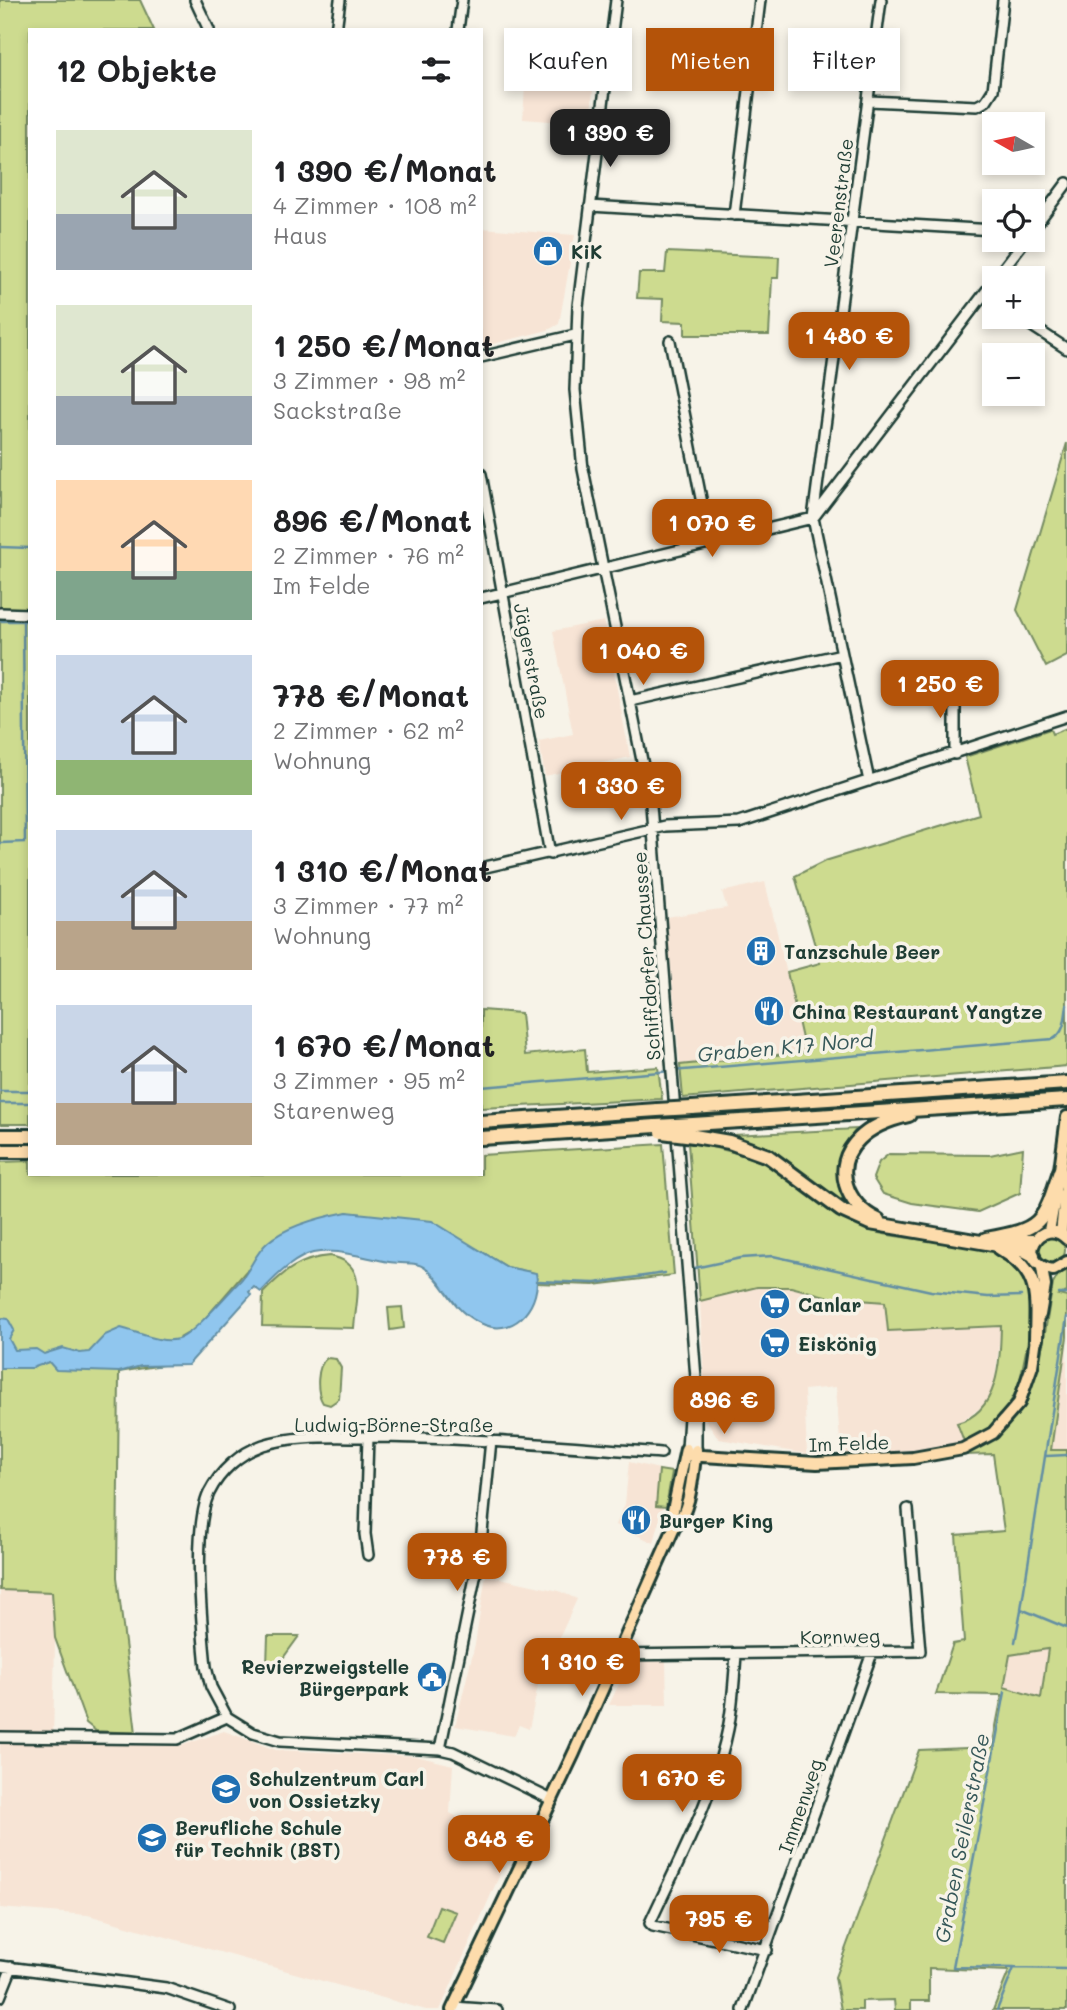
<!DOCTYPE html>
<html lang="de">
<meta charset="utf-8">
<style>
:root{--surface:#fff;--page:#f6f6f6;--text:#202124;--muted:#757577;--accent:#b45309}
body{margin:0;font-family:Mali,sans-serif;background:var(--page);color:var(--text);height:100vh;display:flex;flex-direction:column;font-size:26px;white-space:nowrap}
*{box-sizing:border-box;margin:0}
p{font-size:23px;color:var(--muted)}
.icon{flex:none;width:38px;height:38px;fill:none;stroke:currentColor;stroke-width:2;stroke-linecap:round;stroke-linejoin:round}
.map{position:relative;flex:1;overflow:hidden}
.side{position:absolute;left:28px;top:28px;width:455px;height:1148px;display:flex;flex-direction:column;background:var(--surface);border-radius:0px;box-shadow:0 4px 10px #0003}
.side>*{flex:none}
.banner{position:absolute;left:504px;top:28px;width:457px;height:63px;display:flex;gap:14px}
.needle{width:46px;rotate:279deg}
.tools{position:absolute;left:982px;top:112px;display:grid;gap:14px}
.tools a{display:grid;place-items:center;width:63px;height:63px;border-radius:0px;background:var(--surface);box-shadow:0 4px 10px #0003;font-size:35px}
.price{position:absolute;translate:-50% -60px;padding:0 16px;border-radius:14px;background:var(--accent);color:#fff;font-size:23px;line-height:46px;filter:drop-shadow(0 2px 4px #0008)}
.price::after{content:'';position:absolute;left:50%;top:42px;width:21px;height:16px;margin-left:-10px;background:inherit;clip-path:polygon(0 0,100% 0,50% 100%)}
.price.on{background:#222;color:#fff}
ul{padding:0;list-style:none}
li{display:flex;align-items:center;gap:21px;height:175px;padding:0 28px}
li span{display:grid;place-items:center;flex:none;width:196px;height:140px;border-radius:0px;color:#555}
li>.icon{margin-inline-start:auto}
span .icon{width:84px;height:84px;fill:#fffc;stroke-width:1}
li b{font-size:30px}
h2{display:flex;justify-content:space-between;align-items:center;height:84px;padding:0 28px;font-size:30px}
.chip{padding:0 24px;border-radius:0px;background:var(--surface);box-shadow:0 4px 10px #0003;font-size:24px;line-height:63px}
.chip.on{background:var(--accent);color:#fff}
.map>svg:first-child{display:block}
</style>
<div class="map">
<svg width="1067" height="2010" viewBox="0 0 1067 2010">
<rect width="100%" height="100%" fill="#f7f3e8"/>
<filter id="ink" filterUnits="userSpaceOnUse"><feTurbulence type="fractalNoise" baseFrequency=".0143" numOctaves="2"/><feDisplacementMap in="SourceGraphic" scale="14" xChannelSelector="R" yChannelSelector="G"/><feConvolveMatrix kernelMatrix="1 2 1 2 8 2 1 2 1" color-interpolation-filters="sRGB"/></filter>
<g filter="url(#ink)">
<!-- built -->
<path fill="#f7e4d5" d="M525,85L593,90L590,124L523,119Z
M481,228L575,235L559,324L548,330L481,347Z
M604,621L630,757L545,776L539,741L573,734L553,631Z
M765,882L806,1053L680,1065L666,917L727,908L722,892Z
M757,1287H791L833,1298L885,1302L888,1331L1001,1326L994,1389L982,1407L958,1423L964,1441L925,1450L841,1455L836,1387L804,1390L807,1454L719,1439L706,1420L700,1301Z
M1067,1337V1450L1051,1451Z
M629,1462L672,1472L654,1543L616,1525L625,1504Z
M486,1575L559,1591L577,1599L538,1685L529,1729L519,1725L514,1736L455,1726L475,1644Z
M0,1590L52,1591L55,1638L53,1744L181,1746L224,1731L276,1750L416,1756L453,1765L450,1813L512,1847L440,2010H426L88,1915L0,1908Z
M1048,1648L1041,1699L1004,1687L1010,1655Z
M666,1660L667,1705H609L630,1661Z"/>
<!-- green -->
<path fill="#cddb8f" stroke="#768c62" stroke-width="2" fill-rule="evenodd" d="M0,0H140L154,30H30V609L0,608Z
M667,252L779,257L778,278H772L769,335H685V322L662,321L663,299L637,298L639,273H665Z
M1067,443V656L1046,667L1017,610Z
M0,617L30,618V1124H0Z
M1067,728V1066L683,1098L680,1065L805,1052L787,972L820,963L795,876L825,861L979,814L965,757L1050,729L1052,734Z
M481,1010L521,1013L525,1055L585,1049L587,1072L658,1067L662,1099L481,1108Z
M856,1129C838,1155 834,1176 847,1206L768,1149L733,1135Z
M688,1143C728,1149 759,1157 792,1179C820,1198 839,1220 872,1231C906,1242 995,1242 1016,1264C1043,1292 1028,1337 1022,1371C1016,1401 996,1432 964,1441L957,1423C999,1412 1000,1361 1001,1326L888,1331L885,1302L833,1298L791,1287H757L700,1301Z
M663,1144L674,1275L594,1285L537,1283L535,1273L507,1267L477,1249L347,1212L246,1271L197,1328L178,1339L162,1365L119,1372L117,1577L136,1733L96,1731L86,1723L55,1638L52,1592L0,1590V1162L30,1161V1174H481V1155Z
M1023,1148L1020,1193L978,1212L912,1203L883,1194L873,1178L879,1162L889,1154L990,1155Z
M1039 1250a13 13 0 1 1 26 0a13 13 0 1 1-26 0Z
M330,1256C369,1263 356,1298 354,1328L262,1326L263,1293C283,1272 300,1258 330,1256Z
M1067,1269V1292L1059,1295L1067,1297V1337L1051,1450H1067V2010H993L1009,1971L929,1968V2001H911V2010H895L894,2000L862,2001V2010H841L835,1977L919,1750L992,1747L1002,1695L936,1694L953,1644L964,1642L956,1535L1004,1531L993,1454L964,1455C1044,1412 1038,1365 1053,1284L1058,1275ZM1048,1649L1041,1698L1004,1687L1010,1655Z
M402,1307L404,1328L390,1330L388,1308Z
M327,1358L336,1359L341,1368L339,1399L330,1405L323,1403C316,1392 316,1366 327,1358Z
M659,1470L672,1472L666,1507L656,1506Z
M268,1636H299L278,1665H267Z
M439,1906L456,1912L443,1943L427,1937Z"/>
<!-- water -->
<path fill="#90c6ee" stroke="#638fa4" stroke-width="2" d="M347,1212L432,1221L507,1267L536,1273C542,1302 517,1337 485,1325C451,1313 450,1287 425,1268C416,1261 399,1264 389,1262C323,1249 311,1238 261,1292L254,1287L249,1292L251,1295L188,1365L141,1366L119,1372L56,1370L49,1362L32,1368H0V1318L8,1319L14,1330L9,1339L15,1350L36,1349L44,1354L63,1348L80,1353L89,1352L105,1335L121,1328C138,1332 161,1344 178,1339C193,1335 227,1294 240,1281C251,1269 255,1253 268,1242C288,1225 321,1217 347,1212Z"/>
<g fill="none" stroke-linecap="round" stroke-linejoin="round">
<!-- stream -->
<path stroke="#638fa4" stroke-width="2.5" d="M0,547L30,548
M0,621H30
M0,843L25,842L23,621
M481,1087L1053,1039C1065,1033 1065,1018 1067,1005
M0,1091H30
M0,1103H30
M690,1269L741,1258L773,1256L931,1291L988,1297L1021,1296
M536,1281L595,1283L665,1273
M1059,1294H1067
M1067,1317L1021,1609L1067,1628
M1046,1456L1067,1455
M1015,1642L1021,1610
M1014,1968L1067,1969
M997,2010L1014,1968L953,1967L1005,1692"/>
<!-- minor casing -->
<g stroke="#1f3d34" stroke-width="14">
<path id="minor" d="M195,0L209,30
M616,0L578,306L575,390L583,469L651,805L696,1378V1450
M336,30L340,0
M458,30L462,0
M869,101L977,106L986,101L993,90L1003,0
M590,206L994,230
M734,215L760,0
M1032,230L1067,183
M996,278L1025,240
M984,295L994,301
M1018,317L1067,349
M670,341L710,544
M481,357L575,335
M481,474L550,854
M481,598L813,518L994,281
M0,613L30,614
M955,685V754
M630,701L842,654
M869,781L813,518L881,0
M481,868L665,826L739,823L1067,716
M687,1449L691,1384
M368,1555L365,1534L368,1437
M619,1655L920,1651L908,1509
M736,1655C734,1679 733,1705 728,1729C715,1794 678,1862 650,1923L653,1926L767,1950
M227,1717L211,1687L206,1667C202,1626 192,1529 209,1493C220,1471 240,1453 263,1445C293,1435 333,1437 364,1437C463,1437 562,1446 661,1453
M227,1717L253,1733L280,1741L440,1749L453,1752L552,1800
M0,1737L177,1739L227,1717
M440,1749L480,1553L491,1440
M0,1966L166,1988L230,2010
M0,1997L12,1967
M453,2007L497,2010
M743,2010L872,1653"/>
</g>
<!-- major casing -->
<g stroke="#1f3d34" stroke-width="16">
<path id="major" d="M1059,1177L1067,1117
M1049,1231L1056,1193
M1061,1234L1067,1175
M1067,1239C1042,1213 1011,1262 1053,1270L1067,1262
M1040,1315L1045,1286L1042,1268
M686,1455L817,1463L913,1458L963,1449L993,1433L1019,1403L1032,1366L1037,1331
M674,1528L672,1515L686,1449
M452,2010L574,1753L674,1528C692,1508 692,1475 696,1450"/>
</g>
<!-- highway casing -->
<g stroke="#1f3d34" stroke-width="18">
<path id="highway" d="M692,1108L1067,1083
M481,1122L657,1110
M693,1124L1067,1100
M0,1136H30
M694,1136L729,1142L768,1156L841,1210L870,1223L1022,1249L1033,1255
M481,1138L656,1126
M0,1151H30
M878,1220C846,1206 831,1166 859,1139C872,1126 891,1119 909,1115
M986,1239C1042,1229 1043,1224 1060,1171
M1010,1241H1034
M999,1248C1041,1271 1037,1295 1036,1339"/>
</g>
<!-- minor -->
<use href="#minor" stroke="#f7f3e8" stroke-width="9"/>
<!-- major -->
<use href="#major" stroke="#fddcac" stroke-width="10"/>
<!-- highway -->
<use href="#highway" stroke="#fddcac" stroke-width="12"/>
<!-- highway-bridge casing -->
<g stroke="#1f3d34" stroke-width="18" stroke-linecap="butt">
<path id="highway-bridge" d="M657,1110L692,1108
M656,1126L693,1124
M662,1132L694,1136"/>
</g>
<!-- highway-bridge -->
<use href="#highway-bridge" stroke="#fddcac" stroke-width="12"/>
</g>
</g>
<!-- icons -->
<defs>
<g id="shop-disc" transform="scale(1.575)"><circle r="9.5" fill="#1f6fb2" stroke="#f7f3e8"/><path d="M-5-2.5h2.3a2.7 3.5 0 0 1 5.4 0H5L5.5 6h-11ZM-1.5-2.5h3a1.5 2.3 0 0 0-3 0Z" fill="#fff"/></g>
<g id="building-disc" transform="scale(1.575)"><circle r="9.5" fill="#1f6fb2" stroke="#f7f3e8"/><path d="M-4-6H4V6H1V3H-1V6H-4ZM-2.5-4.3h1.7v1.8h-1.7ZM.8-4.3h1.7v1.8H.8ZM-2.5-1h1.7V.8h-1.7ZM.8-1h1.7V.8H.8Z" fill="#fff"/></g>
<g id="restaurant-disc" transform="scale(1.575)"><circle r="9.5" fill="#1f6fb2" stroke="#f7f3e8"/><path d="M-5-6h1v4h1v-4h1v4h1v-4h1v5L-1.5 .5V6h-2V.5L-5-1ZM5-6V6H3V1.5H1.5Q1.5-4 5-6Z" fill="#fff"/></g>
<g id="supermarket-disc" transform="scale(1.575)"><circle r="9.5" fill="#1f6fb2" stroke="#f7f3e8"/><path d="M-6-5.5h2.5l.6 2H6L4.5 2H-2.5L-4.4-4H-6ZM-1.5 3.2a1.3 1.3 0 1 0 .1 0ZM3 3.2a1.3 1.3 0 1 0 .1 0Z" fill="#fff"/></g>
<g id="civic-disc" transform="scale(1.575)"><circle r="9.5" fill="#1f6fb2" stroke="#f7f3e8"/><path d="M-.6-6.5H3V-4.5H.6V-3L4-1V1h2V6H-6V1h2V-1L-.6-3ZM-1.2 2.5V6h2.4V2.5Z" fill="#fff"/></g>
<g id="school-disc" transform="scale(1.575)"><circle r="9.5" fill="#1f6fb2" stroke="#f7f3e8"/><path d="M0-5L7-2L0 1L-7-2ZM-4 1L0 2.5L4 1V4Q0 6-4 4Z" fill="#fff"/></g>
</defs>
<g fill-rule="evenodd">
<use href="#shop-disc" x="548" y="251"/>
<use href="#building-disc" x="761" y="951"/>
<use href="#restaurant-disc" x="769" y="1011"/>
<use href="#supermarket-disc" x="775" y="1304"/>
<use href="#supermarket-disc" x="775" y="1343"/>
<use href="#restaurant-disc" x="636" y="1520"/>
<use href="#civic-disc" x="432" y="1677"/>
<use href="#school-disc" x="226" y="1789"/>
<use href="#school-disc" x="152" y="1838"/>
</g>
<g text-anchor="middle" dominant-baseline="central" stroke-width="7" stroke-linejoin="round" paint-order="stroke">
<!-- street labels -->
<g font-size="19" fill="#1f3d34" stroke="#f7f3e8">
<text transform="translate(838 203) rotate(-83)">Veerenstraße</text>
<text transform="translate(532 661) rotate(79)">Jägerstraße</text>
<text transform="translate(646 956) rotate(-94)">Schiffdorfer Chaussee</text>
<text x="394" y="1424">Ludwig-Börne-Straße</text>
<text transform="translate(849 1443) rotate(-2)">Im Felde</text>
<text transform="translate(840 1636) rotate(-1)">Kornweg</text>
<text transform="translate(800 1806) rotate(-71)">Immenweg</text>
</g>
<!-- poi labels -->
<g font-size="19" font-weight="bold" fill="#1f3d34" stroke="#f7f3e8" text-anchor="start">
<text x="571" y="251">KiK</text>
<text x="784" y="951">Tanzschule Beer</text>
<text x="792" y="1011">China Restaurant Yangtze</text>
<text x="798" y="1304">Canlar</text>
<text x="798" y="1343">Eiskönig</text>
<text x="659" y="1520">Burger King</text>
<text x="409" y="1666" text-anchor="end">Revierzweigstelle<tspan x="409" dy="22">Bürgerpark</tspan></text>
<text x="249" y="1778">Schulzentrum Carl<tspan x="249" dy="22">von Ossietzky</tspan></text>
<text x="175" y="1827">Berufliche Schule<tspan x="175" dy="22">für Technik (BST)</tspan></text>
</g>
<!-- water labels -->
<g font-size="21" font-style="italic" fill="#365859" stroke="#f7f3e8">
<text transform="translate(785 1046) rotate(-5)">Graben K17 Nord</text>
<text transform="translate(961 1838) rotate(-79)">Graben Seilerstraße</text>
</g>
</g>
</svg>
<div class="tools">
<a><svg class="needle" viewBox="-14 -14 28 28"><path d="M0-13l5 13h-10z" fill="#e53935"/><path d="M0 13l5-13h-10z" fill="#757577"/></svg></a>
<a><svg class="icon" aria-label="locate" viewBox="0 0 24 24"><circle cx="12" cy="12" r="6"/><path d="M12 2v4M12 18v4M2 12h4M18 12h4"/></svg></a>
<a>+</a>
<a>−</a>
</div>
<b class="price on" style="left:610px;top:169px">1 390 €</b>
<b class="price" style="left:849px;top:372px">1 480 €</b>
<b class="price" style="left:712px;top:559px">1 070 €</b>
<b class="price" style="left:643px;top:687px">1 040 €</b>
<b class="price" style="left:940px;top:720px">1 250 €</b>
<b class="price" style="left:621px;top:822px">1 330 €</b>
<b class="price" style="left:724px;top:1436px">896 €</b>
<b class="price" style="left:457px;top:1593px">778 €</b>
<b class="price" style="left:582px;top:1698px">1 310 €</b>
<b class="price" style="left:682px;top:1814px">1 670 €</b>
<b class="price" style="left:499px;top:1875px">848 €</b>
<b class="price" style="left:719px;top:1955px">795 €</b>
<div class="banner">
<a class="chip">Kaufen</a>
<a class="chip on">Mieten</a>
<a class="chip">Filter</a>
</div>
<section class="side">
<h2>12 Objekte<svg class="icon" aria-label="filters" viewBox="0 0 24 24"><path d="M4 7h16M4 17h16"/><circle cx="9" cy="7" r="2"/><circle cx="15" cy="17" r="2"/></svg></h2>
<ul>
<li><span style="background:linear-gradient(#dfe7d0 60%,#9aa5b1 0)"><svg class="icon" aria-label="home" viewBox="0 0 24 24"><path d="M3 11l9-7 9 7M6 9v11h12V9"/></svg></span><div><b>1 390 €/Monat</b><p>4 Zimmer · 108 m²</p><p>Haus</p></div></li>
<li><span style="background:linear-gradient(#dfe7d0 65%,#9aa5b1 0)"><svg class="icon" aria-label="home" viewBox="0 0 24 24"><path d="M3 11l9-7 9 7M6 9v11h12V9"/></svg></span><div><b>1 250 €/Monat</b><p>3 Zimmer · 98 m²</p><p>Sackstraße</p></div></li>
<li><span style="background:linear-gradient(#ffd9b3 65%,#7fa58c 0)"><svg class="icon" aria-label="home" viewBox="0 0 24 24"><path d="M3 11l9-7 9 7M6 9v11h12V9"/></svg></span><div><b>896 €/Monat</b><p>2 Zimmer · 76 m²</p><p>Im Felde</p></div></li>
<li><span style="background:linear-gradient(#c9d6e8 75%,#8fb573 0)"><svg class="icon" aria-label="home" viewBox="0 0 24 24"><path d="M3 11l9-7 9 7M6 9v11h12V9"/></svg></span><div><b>778 €/Monat</b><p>2 Zimmer · 62 m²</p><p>Wohnung</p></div></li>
<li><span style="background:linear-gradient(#c9d6e8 65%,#b9a48a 0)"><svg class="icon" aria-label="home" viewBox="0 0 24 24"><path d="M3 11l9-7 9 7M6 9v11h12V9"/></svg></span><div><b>1 310 €/Monat</b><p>3 Zimmer · 77 m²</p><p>Wohnung</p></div></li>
<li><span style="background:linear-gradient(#c9d6e8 70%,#b9a48a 0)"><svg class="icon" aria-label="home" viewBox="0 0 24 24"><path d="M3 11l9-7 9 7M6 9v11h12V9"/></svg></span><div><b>1 670 €/Monat</b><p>3 Zimmer · 95 m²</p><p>Starenweg</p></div></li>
</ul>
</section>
</div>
